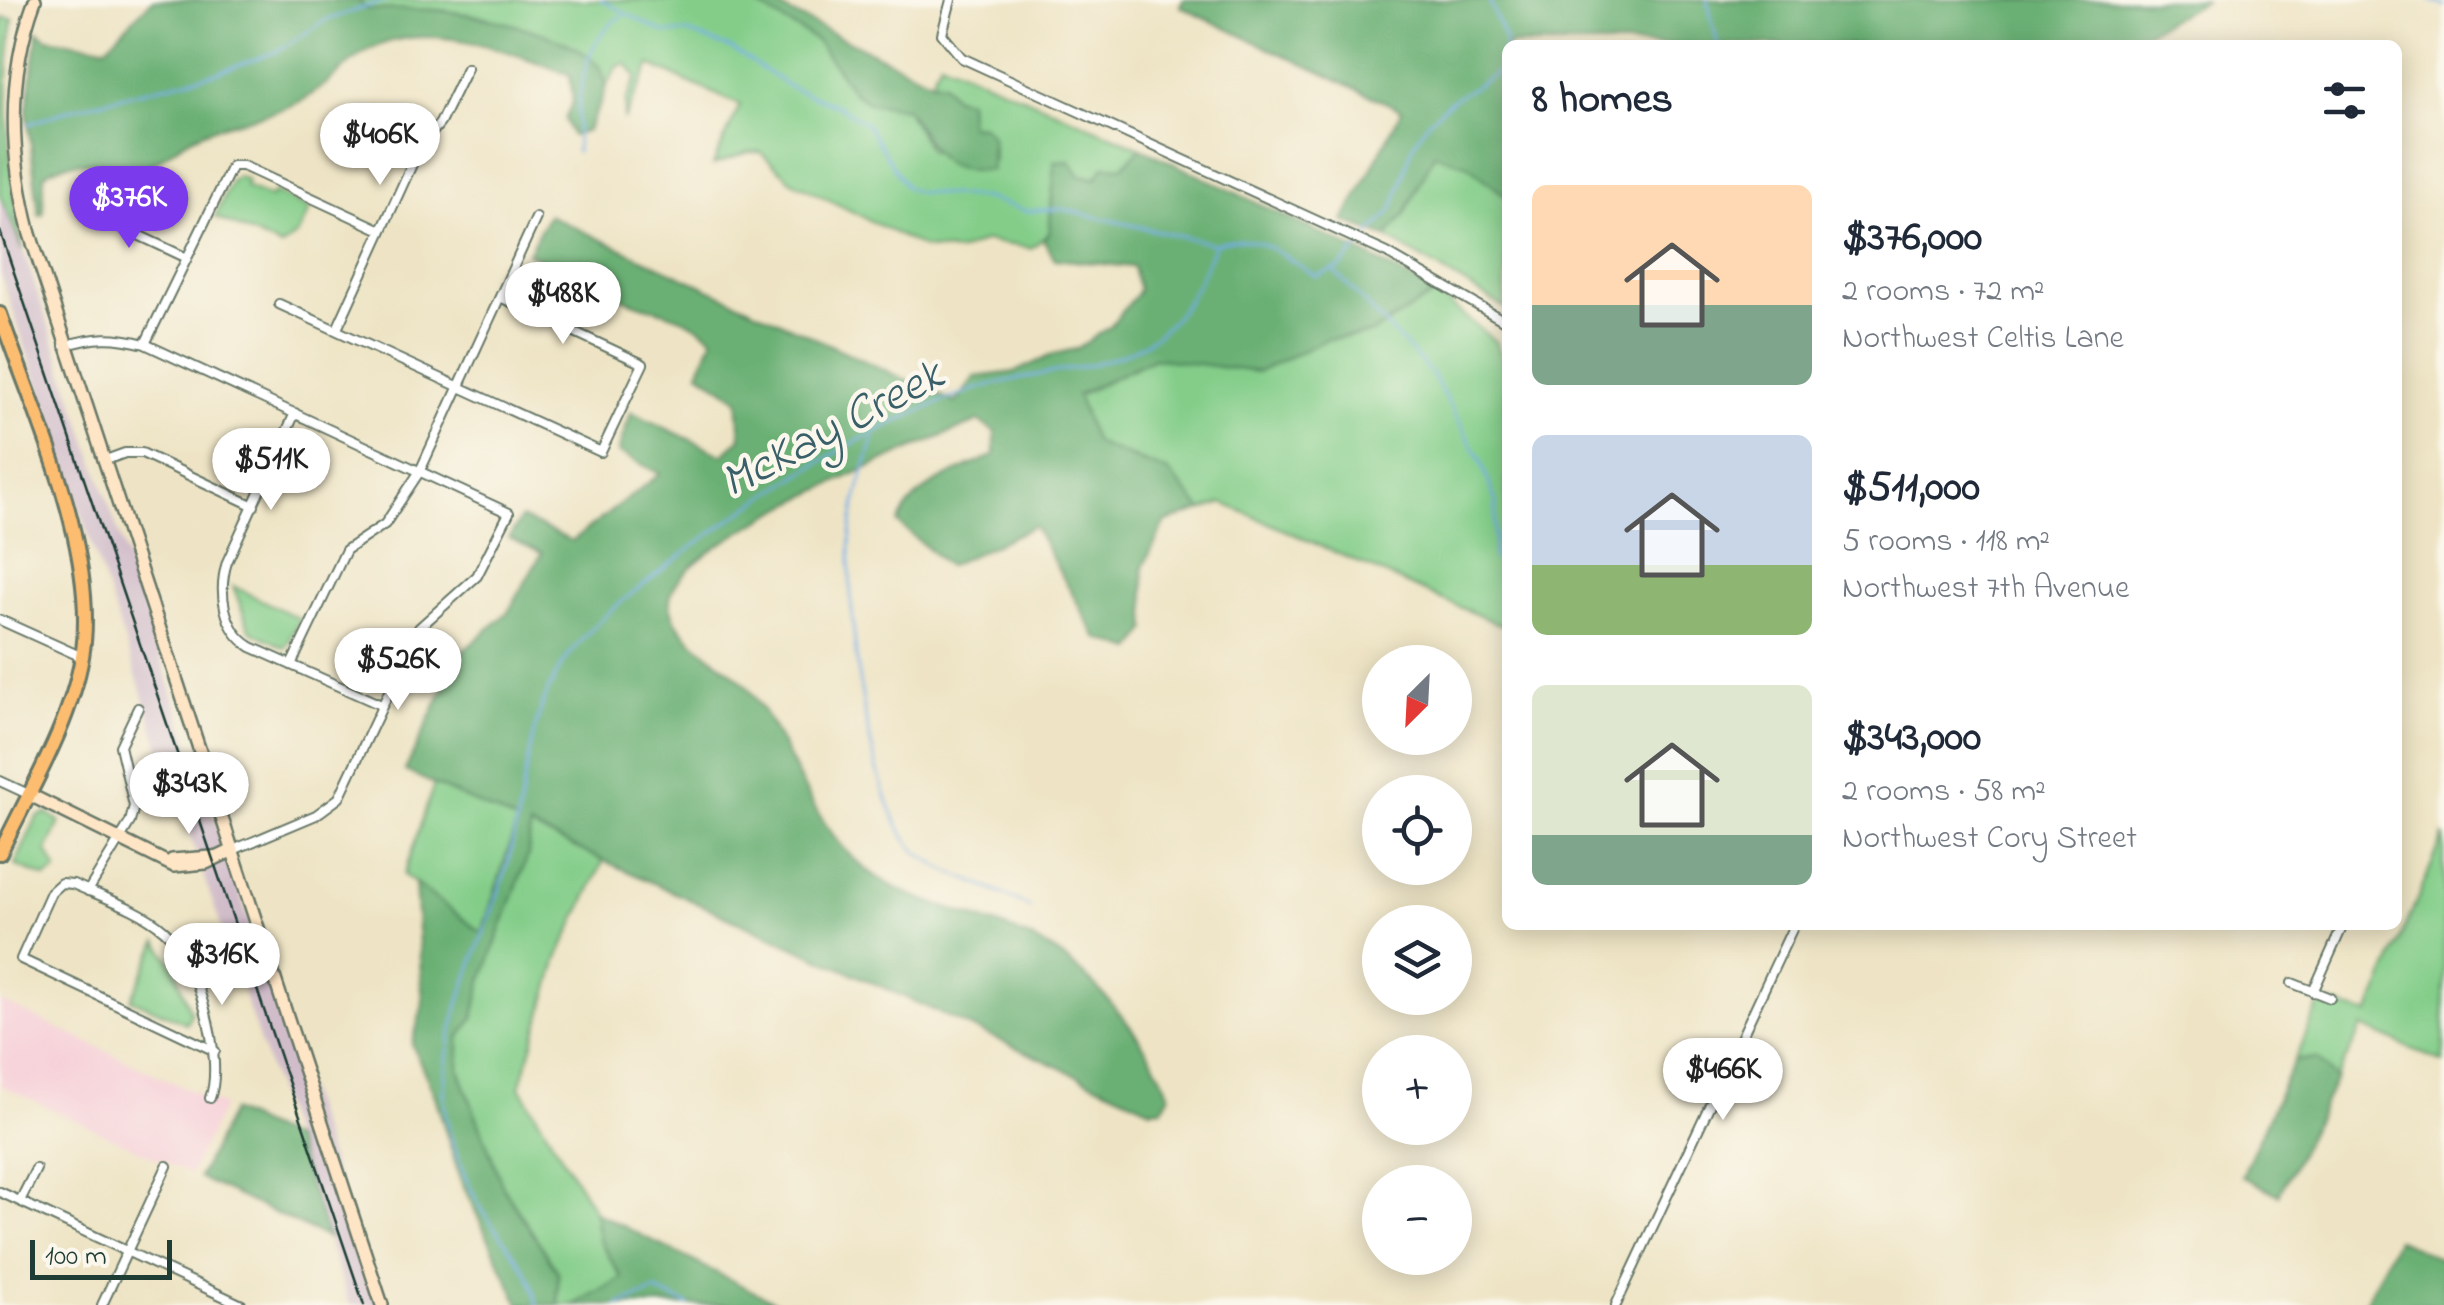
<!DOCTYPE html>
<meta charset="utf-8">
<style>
:root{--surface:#fff;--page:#f2f2f3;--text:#1f2937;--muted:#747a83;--accent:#7c3aed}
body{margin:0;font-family:"Indie Flower",sans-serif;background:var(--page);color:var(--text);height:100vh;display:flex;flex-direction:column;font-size:38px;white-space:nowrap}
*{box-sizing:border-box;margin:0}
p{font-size:32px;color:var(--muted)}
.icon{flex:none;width:55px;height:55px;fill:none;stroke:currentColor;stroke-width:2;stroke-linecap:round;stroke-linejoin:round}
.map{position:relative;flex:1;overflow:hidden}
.side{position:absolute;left:1502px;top:40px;width:900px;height:890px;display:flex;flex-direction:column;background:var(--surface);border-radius:15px;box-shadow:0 5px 25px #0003}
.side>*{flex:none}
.needle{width:65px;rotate:204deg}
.buttons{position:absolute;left:1362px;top:645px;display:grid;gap:20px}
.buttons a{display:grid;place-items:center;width:110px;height:110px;border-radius:50%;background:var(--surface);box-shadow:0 5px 25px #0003;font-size:50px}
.scale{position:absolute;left:30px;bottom:25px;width:142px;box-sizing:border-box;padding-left:10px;border:5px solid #1f3d34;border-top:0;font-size:28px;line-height:35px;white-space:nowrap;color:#1f3d34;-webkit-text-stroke:8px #fbf7ec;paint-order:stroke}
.price{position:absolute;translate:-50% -85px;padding:0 22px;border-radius:35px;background:#fff;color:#222;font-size:32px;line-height:65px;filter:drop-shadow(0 2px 5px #0008)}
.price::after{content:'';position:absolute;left:50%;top:60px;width:30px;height:22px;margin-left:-15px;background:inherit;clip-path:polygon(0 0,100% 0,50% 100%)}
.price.selected{background:var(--accent);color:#fff}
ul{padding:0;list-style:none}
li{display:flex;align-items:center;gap:30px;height:250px;padding:0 30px}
li span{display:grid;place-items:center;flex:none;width:280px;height:200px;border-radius:15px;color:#555}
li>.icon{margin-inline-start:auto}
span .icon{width:120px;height:120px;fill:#fffc;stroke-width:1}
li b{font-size:42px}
h2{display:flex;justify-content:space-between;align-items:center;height:120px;padding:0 30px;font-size:42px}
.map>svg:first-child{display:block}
</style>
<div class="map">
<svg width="2444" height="1305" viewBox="0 0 2444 1305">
<rect width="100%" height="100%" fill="#fbf7ec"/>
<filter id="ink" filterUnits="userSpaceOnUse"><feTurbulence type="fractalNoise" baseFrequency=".01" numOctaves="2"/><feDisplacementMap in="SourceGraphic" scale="20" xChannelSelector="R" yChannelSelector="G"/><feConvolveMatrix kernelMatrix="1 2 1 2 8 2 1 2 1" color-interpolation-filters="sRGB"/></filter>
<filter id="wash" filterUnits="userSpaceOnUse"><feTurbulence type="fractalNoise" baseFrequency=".0048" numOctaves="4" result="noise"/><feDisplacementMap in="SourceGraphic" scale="40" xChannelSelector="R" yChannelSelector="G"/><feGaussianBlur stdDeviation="2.25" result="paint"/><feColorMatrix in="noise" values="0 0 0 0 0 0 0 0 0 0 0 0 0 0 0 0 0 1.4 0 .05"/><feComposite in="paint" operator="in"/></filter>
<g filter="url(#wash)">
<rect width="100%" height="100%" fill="#eee4c5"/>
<!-- built -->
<path fill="#f6cfd8" d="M0,1001L223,1106L190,1174L0,1085Z"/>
<!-- industrial -->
<path fill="#d1bdca" d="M0,195L23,250L379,1305H350L293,1140L5,287L0,271Z"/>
<!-- green -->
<path fill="#83cd89" stroke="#51855e" stroke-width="2.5" d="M358,0H749L817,41L853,92L870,103L905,108L930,151L994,160L992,137L970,125L943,83L931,81L940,61L1141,148C1127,170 1103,181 1079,175L1052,193L1049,234L1031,248L985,241L958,252L924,248L792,181L760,152H748L713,165L740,105L650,65L624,120L626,101L637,77L626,63L617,67L605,89L601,69L486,17L440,10L366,9Z
M3,18L13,19C2,99 7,170 23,250L0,195Z
M1434,154L1466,164L1507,197L1505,308L1386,237L1405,214Z
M238,176L247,180L245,187L271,198L274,192L310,209L298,234L281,247L215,217L232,180Z
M1436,293L1495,341L1507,370V628L1223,503L1202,510L1169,472L1095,443L1077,396L1154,358L1259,371L1325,340L1370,334Z
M233,586L300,619L285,648L250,630Z
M434,784L518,822L482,934L404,875Z
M48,813L60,822L47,851L57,871L46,878L15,865L37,817Z
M530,827L604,860L558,958L520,1087L595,1212L599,1240L622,1278L599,1294L573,1305H558V1272L503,1187L459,1070V1038L474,1017L482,980L528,855Z
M2444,835V1063L2362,1027L2336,1079L2317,1058L2294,1061L2321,1000L2369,1014Z
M158,942L174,966L191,1014L186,1023L131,999Z"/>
<!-- forest -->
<path fill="#6ab075" stroke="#447654" stroke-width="2.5" d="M152,0H358L366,9C392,11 417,7 443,11C477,15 613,38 605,89C603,102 592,119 587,131L572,136L565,119L573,102L570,75C512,52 428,18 369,50C344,63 327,88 301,101C271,116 238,119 206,131C177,142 166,158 141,171C113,165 67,154 44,175L43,214L39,215L27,111L38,31L47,38L106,47Z
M749,0H764L931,81L943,83L954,97L968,100L970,125L983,126L992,136L991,170C932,174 936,147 905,108L870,103L853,92L817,41Z
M1183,0H2203L2205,1L2121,45H1508L1507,197L1466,164L1434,154L1405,214L1386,237L1344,221L1402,110L1180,7Z
M1141,148L1371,257L1436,293L1370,334L1325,340L1258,372L1154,358L1077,395L1095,443L1169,472L1202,510L1166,522L1143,567L1147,629L1133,650L1097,638L1034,526L948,566L898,523C914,485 959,471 995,455V432L979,421C929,442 660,545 670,605C677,644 730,662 751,692C789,745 806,812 854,859C900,904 976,912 1032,939C1090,967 1145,1037 1170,1094L1162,1108L1151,1109L530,827L528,855L482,980L474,1017L459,1038V1070L503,1187L558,1272V1305H520L461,1181L435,1096L412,1045L423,1004L415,883L482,933L517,822L405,771L460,654L508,612L542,553L509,538L521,518L572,541L660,474L618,452L631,412L723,455L741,438L738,399L699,372L713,338C687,315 667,314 636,303C599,291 564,269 528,253L548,215L956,403L975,377L1015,372L1054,354L1076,349L1110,327L1139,291L1133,267L1055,259L1043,239L1049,234L1055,162L1070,161L1079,175L1096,179L1104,166L1122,167Z
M2317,1058L2336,1079L2279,1195L2242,1176L2294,1061Z
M231,1111L293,1140L328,1238L199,1178Z
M595,1212L781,1305H573L622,1278L599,1240Z
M2396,1239L2444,1261V1305H2364Z"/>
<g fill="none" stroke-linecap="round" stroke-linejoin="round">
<!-- stream -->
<path stroke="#75aee5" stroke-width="2.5" d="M601,0L664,33H688L732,49L790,87L840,107L866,124L906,187L916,192L986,198L1026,211L1062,209L1214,244
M1707,0L1718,45
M2430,0L2444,6
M29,124L71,109L216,73L278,51L326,20L387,0
M576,152C578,108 578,38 624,15
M1335,272L1432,374L1480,459L1496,502L1493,559
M874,437C865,469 854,500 851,533C845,600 866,814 921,855C952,879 996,887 1030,908
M537,1305C532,1266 496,1235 477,1201C461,1172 444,1127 444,1094C445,1016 481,947 504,876C527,803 521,724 566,659C591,623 632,593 666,567C757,497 863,428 973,390C1029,371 1098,373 1147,342C1184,318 1199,283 1215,244C1257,229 1281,256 1316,276L1340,268L1393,209L1413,145L1428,121L1452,100L1497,73L1506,42L1489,0
M618,1305L656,1291L689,1305"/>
</g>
</g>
<g filter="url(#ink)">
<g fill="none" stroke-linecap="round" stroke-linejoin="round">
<!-- street casing -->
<g stroke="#677767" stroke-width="12">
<path id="street" d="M951,0L942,34L962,58L1387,253L1508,323
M89,212L185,257
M279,304L601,452L643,364L500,297
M337,329L419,149L440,123L467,68
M145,344L232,166H243L381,230
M64,346C95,336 114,336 145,344L509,513L477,576L419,628L339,798L316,815L233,850
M295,413L227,562C218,591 223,630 251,647L381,705
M103,461L125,453H142L254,506
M0,620L82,657
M291,665L346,550L385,524L420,471L536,218
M0,781L28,794
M88,891L130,822L134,806L120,746L138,708
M2292,983L2330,998
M2313,992L2343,925
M210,1098C225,1059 197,957 164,930C140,909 102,897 73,884L61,883L51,892L21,959L215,1051
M0,1192L242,1305
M20,1201L36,1169
M102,1305L167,1166
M1616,1305L1794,925"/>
</g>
<!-- secondary casing -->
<g stroke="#677767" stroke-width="16">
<path id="secondary" d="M35,0C7,75 10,157 30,234L382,1305
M28,794L174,866L206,863L233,850
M172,860L212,857"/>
</g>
<!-- primary casing -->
<g stroke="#677767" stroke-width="18">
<path id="primary" d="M0,314C34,414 100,552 82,657C70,725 29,792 0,853"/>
</g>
<!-- street -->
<use href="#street" stroke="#fff" stroke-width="8"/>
<!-- secondary -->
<use href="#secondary" stroke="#fee5c5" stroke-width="11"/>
<!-- primary -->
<use href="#primary" stroke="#fcbd6f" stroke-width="12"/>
<!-- rail -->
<path stroke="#1f3d34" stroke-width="2.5" d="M0,231L364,1305"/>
</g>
</g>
<g text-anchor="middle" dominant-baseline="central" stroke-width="9" stroke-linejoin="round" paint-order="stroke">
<!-- water labels -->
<g font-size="48" font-style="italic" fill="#395f69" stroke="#fbf7ec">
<text transform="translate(833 430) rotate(-28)">McKay Creek</text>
</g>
</g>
</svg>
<div class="buttons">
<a><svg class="needle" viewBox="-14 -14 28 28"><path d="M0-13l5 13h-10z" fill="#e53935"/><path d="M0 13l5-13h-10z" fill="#747a83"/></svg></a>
<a><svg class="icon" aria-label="locate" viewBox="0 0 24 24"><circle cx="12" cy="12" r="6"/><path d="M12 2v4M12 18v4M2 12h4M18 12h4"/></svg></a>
<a><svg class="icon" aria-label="layers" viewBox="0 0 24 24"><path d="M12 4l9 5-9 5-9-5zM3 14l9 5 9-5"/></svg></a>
<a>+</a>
<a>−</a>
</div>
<div class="scale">100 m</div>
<b class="price" style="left:380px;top:188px">$406K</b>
<b class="price selected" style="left:129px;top:251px">$376K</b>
<b class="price" style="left:563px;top:347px">$488K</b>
<b class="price" style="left:271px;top:513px">$511K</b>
<b class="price" style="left:398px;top:713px">$526K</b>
<b class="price" style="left:189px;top:837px">$343K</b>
<b class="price" style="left:222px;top:1008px">$316K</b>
<b class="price" style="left:1723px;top:1123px">$466K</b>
<section class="side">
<h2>8 homes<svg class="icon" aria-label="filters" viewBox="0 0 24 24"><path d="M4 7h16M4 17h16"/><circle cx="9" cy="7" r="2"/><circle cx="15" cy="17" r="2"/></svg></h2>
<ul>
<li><span style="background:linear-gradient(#ffd9b3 60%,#7fa58c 0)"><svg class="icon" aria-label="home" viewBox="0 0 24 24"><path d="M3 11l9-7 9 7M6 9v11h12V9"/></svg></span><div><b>$376,000</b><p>2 rooms · 72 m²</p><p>Northwest Celtis Lane</p></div></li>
<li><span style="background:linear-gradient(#c9d6e8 65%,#8fb573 0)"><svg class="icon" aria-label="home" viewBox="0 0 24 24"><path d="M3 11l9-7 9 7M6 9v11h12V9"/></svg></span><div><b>$511,000</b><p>5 rooms · 118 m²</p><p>Northwest 7th Avenue</p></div></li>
<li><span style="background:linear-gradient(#dfe7d0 75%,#7fa58c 0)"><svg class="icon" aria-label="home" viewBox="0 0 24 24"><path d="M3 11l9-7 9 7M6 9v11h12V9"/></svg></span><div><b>$343,000</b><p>2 rooms · 58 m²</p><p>Northwest Cory Street</p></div></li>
</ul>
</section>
</div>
